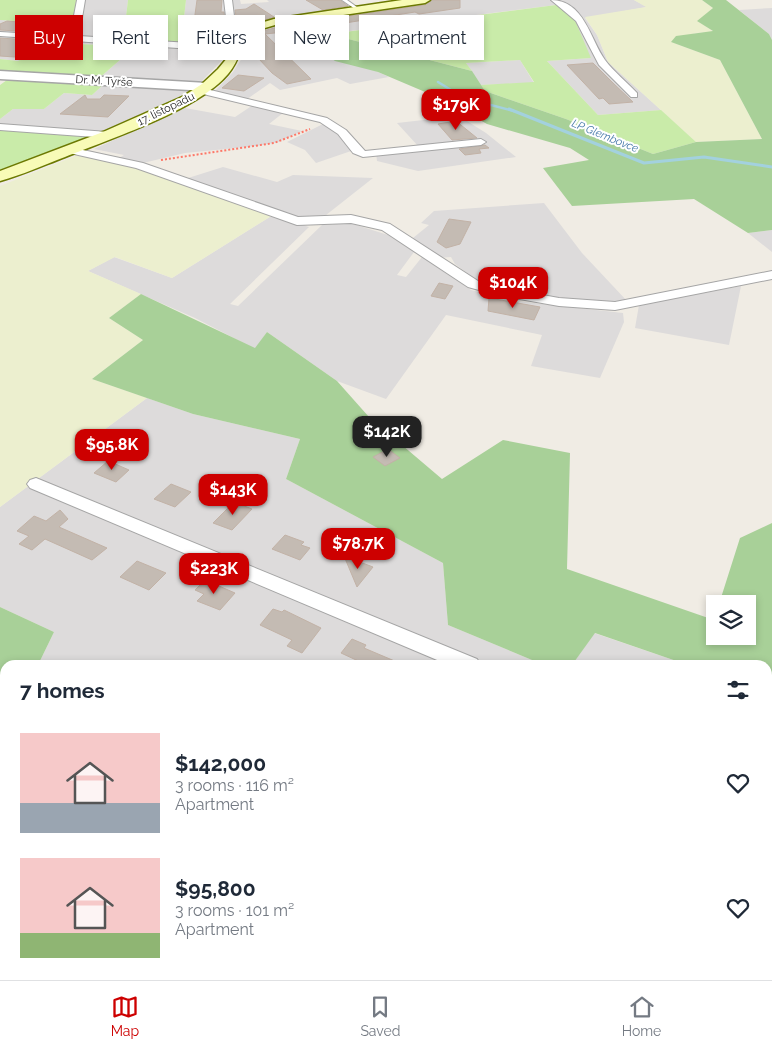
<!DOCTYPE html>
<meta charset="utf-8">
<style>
:root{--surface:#fff;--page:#f2f2f3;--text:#1f2937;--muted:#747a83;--line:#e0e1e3;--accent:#cd0000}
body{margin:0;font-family:Raleway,sans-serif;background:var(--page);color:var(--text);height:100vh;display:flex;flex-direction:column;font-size:19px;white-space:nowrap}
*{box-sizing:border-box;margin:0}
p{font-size:16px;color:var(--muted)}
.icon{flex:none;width:28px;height:28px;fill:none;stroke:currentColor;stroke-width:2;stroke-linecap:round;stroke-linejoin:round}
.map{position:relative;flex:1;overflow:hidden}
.drawer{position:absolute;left:0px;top:660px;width:772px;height:320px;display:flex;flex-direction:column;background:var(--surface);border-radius:15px 15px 0 0;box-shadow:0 2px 8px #0003}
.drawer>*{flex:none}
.guide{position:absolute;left:15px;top:15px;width:500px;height:45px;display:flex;gap:10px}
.buttons{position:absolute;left:706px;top:595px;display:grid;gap:10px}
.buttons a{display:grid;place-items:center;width:50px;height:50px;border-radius:0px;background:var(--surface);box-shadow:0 2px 8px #0003;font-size:25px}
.price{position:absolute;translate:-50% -42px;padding:0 11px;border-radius:10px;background:var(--accent);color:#fff;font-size:16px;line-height:32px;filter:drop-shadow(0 1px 2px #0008)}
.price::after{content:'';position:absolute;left:50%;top:30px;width:15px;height:11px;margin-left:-8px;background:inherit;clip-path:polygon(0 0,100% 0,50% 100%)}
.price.on{background:#222;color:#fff}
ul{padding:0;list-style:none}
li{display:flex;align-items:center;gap:15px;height:125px;padding:0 20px}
li span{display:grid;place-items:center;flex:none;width:140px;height:100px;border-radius:0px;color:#555}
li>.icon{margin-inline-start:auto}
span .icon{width:60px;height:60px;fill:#fffc;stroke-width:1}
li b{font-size:21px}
h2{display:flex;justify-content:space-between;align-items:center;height:60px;padding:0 20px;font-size:21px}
.tag{padding:0 18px;border-radius:0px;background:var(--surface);box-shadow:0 2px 8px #0003;font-size:18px;line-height:45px}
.tag.on{background:var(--accent);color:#fff}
.menu{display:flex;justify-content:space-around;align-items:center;height:70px;border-top:1px solid var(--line);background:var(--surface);font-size:14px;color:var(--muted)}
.menu a{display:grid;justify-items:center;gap:2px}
.menu .on{color:var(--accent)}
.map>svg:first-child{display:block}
</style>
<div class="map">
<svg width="772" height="980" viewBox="0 0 772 980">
<rect width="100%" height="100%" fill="#f0ece4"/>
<!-- residential -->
<path fill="#dddbdb" d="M76,0H128L125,25L147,27L181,44L186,0H240L241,4L269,2L267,0H321L337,9L273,19L243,27L232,37L227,55L199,84L98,79L134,48L81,44L60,59L27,56L19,61L0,59V20L72,25Z
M444,0H634L647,7L585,18L597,35L608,62L661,110L598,115L547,61L591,58L556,5L302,37L389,77L350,84L337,78L280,90L270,83L243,102L211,95L233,72L246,52L247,37L250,32L260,28Z
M772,8V40L769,34L739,10Z
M520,60L534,83L481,85L466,63Z
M103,85L194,89L179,99L91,136L0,127V119L13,109H44L64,93L92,95Z
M253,105L283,113L269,124L302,131L278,142L257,146L185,153L143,163L119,158L124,155L94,149L185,108L235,117Z
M459,116L486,133L516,157L418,171L377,161L376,152L418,146L397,123Z
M323,124L335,130L354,150L316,163L305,150L287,142Z
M223,167L277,182L293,175L373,178L321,219H301L185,179Z
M544,203L582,253L627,301L593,304L549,299L480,283L455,264L451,257L438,258L413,238L429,225L421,223L434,211Z
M273,215L309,227L230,304L238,306L322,225L350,223L388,235L414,252L397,275L406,277L422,257L471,290L516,301L623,313L624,322L600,378L531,366L542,335L446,315L386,399L337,381L267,332L255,349L195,318L88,271L114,257L172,278Z
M772,230V252L748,233Z
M741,286L729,345L635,328L639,305Z
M147,398L193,414L300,439L286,479L443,563L448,625L544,665H38L54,632L0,607V507Z
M594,633L688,665H572Z
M768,692L772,694V980H405L408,975H768Z"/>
<!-- farmland -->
<path fill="#ecefcf" d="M634,0H702L713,8L698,21L714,32L696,33L671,42L720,60L762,139L696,142L608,62L597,35L585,17L646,7Z
M78,155L131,166L273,215L172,278L115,257L88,271L141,294L109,318L143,340L92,379L147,398L0,507V186Z"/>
<!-- grass -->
<path fill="#c9eba9" d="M0,0H76L73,25L0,20Z
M128,0H186L181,44L143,41L147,27L125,25Z
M556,5L574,18L591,58L547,61L598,115L661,110L696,142L653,154L566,119L485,91L481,85L534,82L520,60L466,63L472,71L329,34Z
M80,44L135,47L98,79L0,73V59L18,61L27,56L60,59Z
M7,80L103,85L92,95L64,93L44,109H13L0,119V85Z
M0,127L91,136L0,170Z"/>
<!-- forest -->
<path fill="#a8d098" d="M702,0H726L769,34L772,40V230L748,233L694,199L572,206L543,168L589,160L570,148L487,124L444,100L378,72L335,61L301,37L329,34L472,71L485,91L566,119L653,154L696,142L762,139L720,60L671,42L676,36L713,31L697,21L713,8Z
M141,294L255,348L267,332L337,381L369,417L442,479L503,440L570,453L567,569L714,620L715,618V636H748V604H719L740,538L772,523V694L768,692V665H688L595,633L572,665H544L448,625L443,563L286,479L300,439L193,414L92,379L143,340L109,318Z
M0,607L54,632L38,665H5V967L0,963Z
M14,975H408L405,980H20Z"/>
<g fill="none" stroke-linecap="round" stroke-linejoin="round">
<!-- stream-far1 -->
<path stroke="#a3d1de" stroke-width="2.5" d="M438,82L464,98L514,111"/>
<!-- stream -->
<path stroke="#a3d1de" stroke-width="3" d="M509,109L644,163L704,157L772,167"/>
</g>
<!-- building -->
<path fill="#c4bbb3" stroke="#c2b2a6" d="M197,0H222L221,12H224L226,34L230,36L222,43L203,42L212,34L208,33L211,31L193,29Z
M306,0H340L348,6L323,10Z
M432,0H460V8L419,14L415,12L345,23L336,18L425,5Z
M254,4L274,17L238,29L235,10L246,9Z
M7,21L31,23L28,25L70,28L68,34L0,30V24Z
M285,25L294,31L265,34L311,79L287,84L272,73L245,44L249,35Z
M0,38L72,43L57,53L27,51L15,57L0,56Z
M593,63L612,82L633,102L609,104L603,98L599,99L567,65Z
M238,75L264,78L244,91L222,88Z
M85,95L87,99H100L104,95L129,96L108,117L60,114Z
M456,121L477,138L452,140L438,124Z
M485,145L489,148L479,149L481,153L465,155L459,149Z
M449,219L471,222L460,244L446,248L437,242Z
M439,283L453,286L445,299L431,296Z
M489,298L495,299L540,307L534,320L488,311Z
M388,449L400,458L385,466L373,457Z
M108,461L113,463L129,470L116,482L94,473Z
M171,484L191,492L175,507L154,499Z
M234,502L252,509L232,530L213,523Z
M60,510L68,519L59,527L107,548L92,560L45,539L32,550L19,544L29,536L17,531L34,516L46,521Z
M285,535L304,542L301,545L310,548L300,560L272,549Z
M344,556L373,567L357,587Z
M137,561L166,573L149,590L120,577Z
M205,580L235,593L220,610L197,601L204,594L195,590Z
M273,609L282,612L284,610L321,628L302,653L287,646L292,640L260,625Z
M352,639L366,645L364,648L404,665H367L341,653Z"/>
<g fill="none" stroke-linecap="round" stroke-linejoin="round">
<!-- service casing -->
<g stroke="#a5a5a5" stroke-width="2">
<path id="service" d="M342,0H347L361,10L358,11Z"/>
</g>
<!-- minor casing -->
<g stroke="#a5a5a5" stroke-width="2">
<path id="minor" d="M77,0H85L79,36L237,46L241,49L237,52L0,36V32L70,36Z
M224,0H232L236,32L243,34V38L228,34Z
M551,0C584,0 590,39 605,60C614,72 627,82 637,93V97H631L599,65L576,21Z
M202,88L327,118L346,130L365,151L481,139L486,142L481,145L363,157L353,153L338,134L320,122L199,93L197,91Z
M0,124L108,132L113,135L108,138L0,130Z
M69,147L143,163L298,217L351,215L390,224L478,281L499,287L559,298L615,302L772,271V279L615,310L559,306L497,295L468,287L382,230L351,223L297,225L136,168L65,152L64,150Z
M36,478L477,659L481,665H449L30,488L27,484L30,480Z
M768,779L772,780V801L768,800Z
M422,975H450L449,980H421Z"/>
</g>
<!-- tertiary casing -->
<g stroke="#a5a5a5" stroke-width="3">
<path id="tertiary" d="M0,71L207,83L213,87L207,91L0,79Z"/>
</g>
<!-- secondary casing -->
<g stroke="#6c7902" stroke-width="3">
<path id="secondary" d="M402,0H430L425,3L275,25L248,33C239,47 241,59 228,74C198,110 110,139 65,157C44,165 22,175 0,181V171L103,132L182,97L202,84L218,69L228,57L232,40L240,29L274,19Z"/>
</g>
<!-- path -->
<path stroke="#fd7768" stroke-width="2" stroke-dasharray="2 2" stroke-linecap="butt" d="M161,160L274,143L310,129"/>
<!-- service -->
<use href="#service" fill="#fff" fill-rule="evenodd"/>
<!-- minor -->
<use href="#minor" fill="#fff" fill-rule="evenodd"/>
<!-- tertiary -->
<use href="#tertiary" fill="#fff" fill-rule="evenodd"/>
<!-- secondary -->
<use href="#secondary" fill="#f8fbb7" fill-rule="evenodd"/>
</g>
<g text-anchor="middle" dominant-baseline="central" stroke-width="4" stroke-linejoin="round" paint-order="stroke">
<!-- far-street labels -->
<g font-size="11" fill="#1e1e1e" stroke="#fff">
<text transform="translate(104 81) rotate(3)">Dr. M. Tyrše</text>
<text transform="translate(166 109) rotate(-26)">17. listopadu</text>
</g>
<!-- far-water labels -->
<g font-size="11" font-style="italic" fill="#4577a9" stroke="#fff">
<text transform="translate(605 136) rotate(22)">LP Glembovce</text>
</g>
</g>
</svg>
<div class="buttons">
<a><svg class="icon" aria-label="layers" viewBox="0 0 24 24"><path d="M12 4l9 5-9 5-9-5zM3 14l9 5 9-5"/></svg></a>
</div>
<b class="price" style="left:456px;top:131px">$179K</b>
<b class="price" style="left:513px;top:309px">$104K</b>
<b class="price on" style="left:387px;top:458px">$142K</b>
<b class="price" style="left:112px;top:471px">$95.8K</b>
<b class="price" style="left:233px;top:516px">$143K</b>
<b class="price" style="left:358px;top:570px">$78.7K</b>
<b class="price" style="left:214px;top:595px">$223K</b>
<div class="guide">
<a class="tag on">Buy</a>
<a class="tag">Rent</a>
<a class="tag">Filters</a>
<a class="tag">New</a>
<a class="tag">Apartment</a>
</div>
<section class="drawer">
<h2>7 homes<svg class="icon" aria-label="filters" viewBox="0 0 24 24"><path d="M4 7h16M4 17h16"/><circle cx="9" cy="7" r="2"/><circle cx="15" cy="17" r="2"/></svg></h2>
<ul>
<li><span style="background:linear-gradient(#f6c9c9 70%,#9aa5b1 0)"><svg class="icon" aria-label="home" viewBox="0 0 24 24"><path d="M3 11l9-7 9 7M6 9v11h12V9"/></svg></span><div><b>$142,000</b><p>3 rooms · 116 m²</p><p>Apartment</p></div><svg class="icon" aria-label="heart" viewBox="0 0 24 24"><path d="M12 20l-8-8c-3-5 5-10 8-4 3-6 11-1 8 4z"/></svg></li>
<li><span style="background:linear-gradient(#f6c9c9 75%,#8fb573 0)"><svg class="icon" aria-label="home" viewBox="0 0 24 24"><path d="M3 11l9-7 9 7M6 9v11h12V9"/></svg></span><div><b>$95,800</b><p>3 rooms · 101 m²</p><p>Apartment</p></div><svg class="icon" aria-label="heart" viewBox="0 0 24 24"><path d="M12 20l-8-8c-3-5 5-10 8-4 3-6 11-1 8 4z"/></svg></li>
</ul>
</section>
</div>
<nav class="menu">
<a class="on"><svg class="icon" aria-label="map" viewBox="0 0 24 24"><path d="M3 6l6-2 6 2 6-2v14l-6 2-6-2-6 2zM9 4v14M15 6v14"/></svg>Map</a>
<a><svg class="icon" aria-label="saved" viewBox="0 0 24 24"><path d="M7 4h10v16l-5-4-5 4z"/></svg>Saved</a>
<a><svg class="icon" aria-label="home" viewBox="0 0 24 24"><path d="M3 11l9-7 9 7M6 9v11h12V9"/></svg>Home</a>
</nav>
